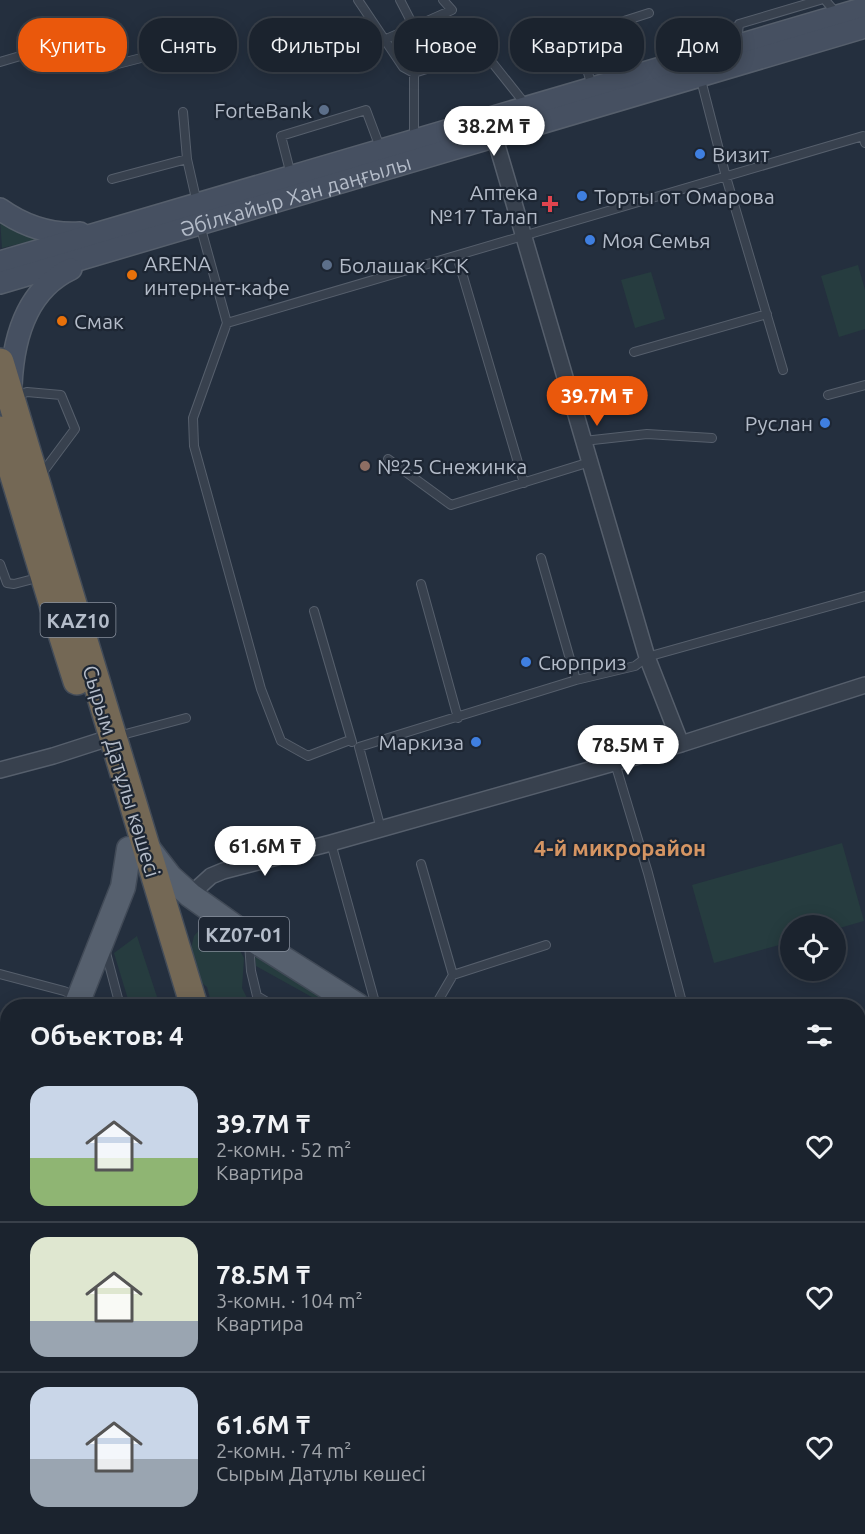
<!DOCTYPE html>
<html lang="ru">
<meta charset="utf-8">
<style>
:root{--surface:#1b232e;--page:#282f3a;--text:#f1f3f6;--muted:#a0a4aa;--line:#39404a;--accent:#ea580c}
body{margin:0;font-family:Ubuntu,sans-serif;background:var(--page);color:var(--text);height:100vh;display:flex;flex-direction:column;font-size:22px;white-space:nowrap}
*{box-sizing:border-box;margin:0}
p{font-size:20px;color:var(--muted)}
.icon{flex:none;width:33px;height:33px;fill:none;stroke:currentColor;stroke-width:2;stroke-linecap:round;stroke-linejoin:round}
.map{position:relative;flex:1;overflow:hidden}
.side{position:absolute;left:0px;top:999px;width:866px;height:536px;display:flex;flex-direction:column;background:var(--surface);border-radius:24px 24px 0 0;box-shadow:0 3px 15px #0003,0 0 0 2px var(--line)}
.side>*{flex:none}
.top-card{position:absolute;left:18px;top:18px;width:830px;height:54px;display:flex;gap:12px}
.buttons{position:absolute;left:780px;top:915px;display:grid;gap:12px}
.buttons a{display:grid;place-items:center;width:66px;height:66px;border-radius:50%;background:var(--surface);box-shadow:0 3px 15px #0003,0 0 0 2px var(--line);font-size:30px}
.price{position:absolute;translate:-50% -51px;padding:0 14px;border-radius:21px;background:#fff;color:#222;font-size:20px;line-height:39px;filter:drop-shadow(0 2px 3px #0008)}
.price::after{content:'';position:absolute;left:50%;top:36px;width:18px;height:14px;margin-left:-9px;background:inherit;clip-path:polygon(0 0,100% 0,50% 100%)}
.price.selected{background:var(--accent);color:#fff}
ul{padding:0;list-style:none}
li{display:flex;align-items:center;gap:18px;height:150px;padding:0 30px}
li+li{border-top:2px solid var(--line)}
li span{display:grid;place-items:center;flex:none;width:168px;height:120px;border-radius:18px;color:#555}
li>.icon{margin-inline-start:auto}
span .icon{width:72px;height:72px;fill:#fffc;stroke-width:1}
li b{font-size:26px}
h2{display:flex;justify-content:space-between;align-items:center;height:72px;padding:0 30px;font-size:26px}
.pill{padding:0 21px;border-radius:24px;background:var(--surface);box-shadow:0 3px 15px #0003,0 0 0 2px var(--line);font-size:21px;line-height:54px}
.pill.selected{background:var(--accent);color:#fff}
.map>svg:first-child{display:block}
</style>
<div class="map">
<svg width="865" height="1534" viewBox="0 0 865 1534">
<rect width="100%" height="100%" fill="#242f3e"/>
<!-- green -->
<path fill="#263c3f" d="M0,219L44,238L2,248Z
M858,265L865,290V329L839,337L821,276Z
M651,272L665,319L635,328L621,280Z
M842,843L864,921L836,929V926H790V942L714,963L692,885Z
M203,926L233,938L244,958L242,988L251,1006H212L207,987L198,980L190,953L194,936Z
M137,936L160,1006H130L114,953Z
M258,955L337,1006H328L256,966L255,958Z
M103,1527H309L311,1534H101Z
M361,1527H603L610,1534H363Z
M804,1527H837L839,1534H782Z"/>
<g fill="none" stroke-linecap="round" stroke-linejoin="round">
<!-- lane casing -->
<g stroke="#565f6c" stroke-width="10">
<path id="lane" d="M358,0L403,67L414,73
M400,0L414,27
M825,0L838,15
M577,36L592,86
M384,40L452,10L443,0
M737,42L739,24L820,0
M527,52L649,13
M0,62L61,44L72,65L102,68L188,46
M700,76L726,177L783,370
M183,112L187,159
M414,139V73L483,51L526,105
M291,175L281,136L366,110L381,150
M112,179L187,159L197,203
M200,225L227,323L193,418L194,446L261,689L281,741L308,756L350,740
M457,256L524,483
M227,323L863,136L865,143
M634,352L767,314
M828,395L865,385
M16,396L27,392L61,395L75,429L40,476
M584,441L647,434L712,438
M388,459L451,505L590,462
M541,558L576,680
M0,564L7,583L14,584L41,577
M421,584L458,718
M314,611L352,742
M118,736L186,718
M615,763L648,873L683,1006
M381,829L359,747L576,680L635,666L647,657L865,596
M331,843L376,1006
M421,864L453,975
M249,943L251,971L257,996L274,1006
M105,949L120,1006
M0,974L64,991L76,996
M435,1006L453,975L546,945
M0,1125L8,1127
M858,1170L865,1167
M858,1216L865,1214
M858,1280L865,1278
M858,1337L865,1336
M0,1360L8,1359
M694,1527L709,1534
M848,1527L850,1534
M755,1534L764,1527"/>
</g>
<!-- street casing -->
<g stroke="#565f6c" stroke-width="18">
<path id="street" d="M492,128L647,657L681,744
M0,770L53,756L112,737
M190,895L211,876L223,871L331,843L681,744L865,685"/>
</g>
<!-- secondary casing -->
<g stroke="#565f6c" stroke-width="24">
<g id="secondary">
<path d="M0,209C24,226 50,235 80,233"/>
<path d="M0,262L865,8"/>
<path id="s1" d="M0,283L865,27"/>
<path d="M11,386C13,340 26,290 71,269"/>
</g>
</g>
<!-- primary casing -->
<g stroke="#414a57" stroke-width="27">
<path id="primary" d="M150,851L170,877L190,895L249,937L358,1006
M76,1006L123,887L129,849
M0,1211L4,1174L8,1160
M0,1279L8,1307
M71,1527L73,1534
M629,1527L636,1534"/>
</g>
<!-- highway casing -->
<g stroke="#434c59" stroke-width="30">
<path id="highway" d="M0,362L194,1006
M0,430C26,514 50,598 77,681
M325,1527L327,1534
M348,1527L350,1534"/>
</g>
<!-- lane -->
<use href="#lane" stroke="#38414e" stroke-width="8"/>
<!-- street -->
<use href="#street" stroke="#38414e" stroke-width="15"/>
<!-- secondary -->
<use href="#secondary" stroke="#465061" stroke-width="21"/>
<!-- primary -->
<use href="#primary" stroke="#56606e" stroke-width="24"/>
<!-- highway -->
<use href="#highway" stroke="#746855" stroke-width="27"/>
</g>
<!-- markers -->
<g fill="#5c6f8a" stroke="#1d2633" stroke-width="2">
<circle cx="324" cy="110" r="6"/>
<circle cx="327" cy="265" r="6"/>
</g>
<g fill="#3f7fe0" stroke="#1d2633" stroke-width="2">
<circle cx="700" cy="154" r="6"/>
<circle cx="582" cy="196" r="6"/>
<circle cx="590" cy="240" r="6"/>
<circle cx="825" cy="423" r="6"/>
<circle cx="526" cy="662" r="6"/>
<circle cx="476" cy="742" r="6"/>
</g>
<path fill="#e0444e" stroke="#1d2633" stroke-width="2" d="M547 195h6v6h6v6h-6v6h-6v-6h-6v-6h6z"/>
<g fill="#e8710a" stroke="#1d2633" stroke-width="2">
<circle cx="132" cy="275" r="6"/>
<circle cx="62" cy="321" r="6"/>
</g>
<circle fill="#8d6e63" stroke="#1d2633" stroke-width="2" cx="365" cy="466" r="6"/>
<g text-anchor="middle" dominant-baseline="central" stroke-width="4.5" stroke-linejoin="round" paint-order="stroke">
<!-- shield labels -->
<g fill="#1d2633" stroke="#878f9c" stroke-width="1.5">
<rect x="40.5" y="603" width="75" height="34" rx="4.5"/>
<rect x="199" y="917" width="90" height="34" rx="4.5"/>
</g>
<g font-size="20" font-weight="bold" fill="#b4bcc9">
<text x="78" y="620">KAZ10</text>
<text x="244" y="934">KZ07-01</text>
</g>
<!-- poi labels -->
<g font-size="21" fill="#b4bcc9" stroke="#1d2633" text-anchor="start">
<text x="312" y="110" text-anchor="end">ForteBank</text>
<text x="712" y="154">Визит</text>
<text x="538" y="192" text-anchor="end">Аптека<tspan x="538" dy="24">№17 Талап</tspan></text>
<text x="594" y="196">Торты от Омарова</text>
<text x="602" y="240">Моя Семья</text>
<text x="144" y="263">ARENA<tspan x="144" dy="24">интернет-кафе</tspan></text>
<text x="339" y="265">Болашак КСК</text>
<text x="74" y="321">Смак</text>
<text x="813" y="423" text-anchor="end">Руслан</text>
<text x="377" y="466">№25 Снежинка</text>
<text x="538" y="662">Сюрприз</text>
<text x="464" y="742" text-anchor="end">Маркиза</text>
</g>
<!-- street labels -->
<g font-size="21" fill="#b4bcc9" stroke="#1d2633">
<text stroke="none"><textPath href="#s1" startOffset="308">Әбілқайыр Хан даңғылы</textPath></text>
<text transform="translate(122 771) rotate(73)">Сырым Датұлы көшесі</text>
</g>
<!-- neighbourhood labels -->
<g font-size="22" font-weight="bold" fill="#d59563" stroke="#1d2633">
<text x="620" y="847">4-й микрорайон</text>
</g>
</g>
</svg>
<div class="buttons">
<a><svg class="icon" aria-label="locate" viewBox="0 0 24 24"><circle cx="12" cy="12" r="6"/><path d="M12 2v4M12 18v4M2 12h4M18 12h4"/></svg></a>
</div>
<b class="price" style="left:494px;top:157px">38.2M ₸</b>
<b class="price selected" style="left:597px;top:427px">39.7M ₸</b>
<b class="price" style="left:628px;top:776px">78.5M ₸</b>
<b class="price" style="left:265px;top:877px">61.6M ₸</b>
<div class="top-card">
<a class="pill selected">Купить</a>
<a class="pill">Снять</a>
<a class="pill">Фильтры</a>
<a class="pill">Новое</a>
<a class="pill">Квартира</a>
<a class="pill">Дом</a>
</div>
<section class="side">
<h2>Объектов: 4<svg class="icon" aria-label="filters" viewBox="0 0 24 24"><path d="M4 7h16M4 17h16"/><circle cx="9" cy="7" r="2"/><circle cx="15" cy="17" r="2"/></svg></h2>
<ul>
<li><span style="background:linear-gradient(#c9d6e8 60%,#8fb573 0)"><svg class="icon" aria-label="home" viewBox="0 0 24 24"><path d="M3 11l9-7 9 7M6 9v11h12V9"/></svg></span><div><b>39.7M ₸</b><p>2-комн. · 52 m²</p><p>Квартира</p></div><svg class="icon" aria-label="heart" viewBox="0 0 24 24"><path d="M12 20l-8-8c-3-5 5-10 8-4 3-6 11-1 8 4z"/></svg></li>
<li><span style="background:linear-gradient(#dfe7d0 70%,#9aa5b1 0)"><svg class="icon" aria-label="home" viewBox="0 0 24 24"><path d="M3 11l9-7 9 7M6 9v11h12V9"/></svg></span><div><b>78.5M ₸</b><p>3-комн. · 104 m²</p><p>Квартира</p></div><svg class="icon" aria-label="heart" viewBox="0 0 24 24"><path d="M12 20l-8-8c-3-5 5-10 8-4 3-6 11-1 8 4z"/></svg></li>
<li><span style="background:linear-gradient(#c9d6e8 60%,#9aa5b1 0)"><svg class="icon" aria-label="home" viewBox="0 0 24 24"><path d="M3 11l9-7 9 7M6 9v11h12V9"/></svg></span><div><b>61.6M ₸</b><p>2-комн. · 74 m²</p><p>Сырым Датұлы көшесі</p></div><svg class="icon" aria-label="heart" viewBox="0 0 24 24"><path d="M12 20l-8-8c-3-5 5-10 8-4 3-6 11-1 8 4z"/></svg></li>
</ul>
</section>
</div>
